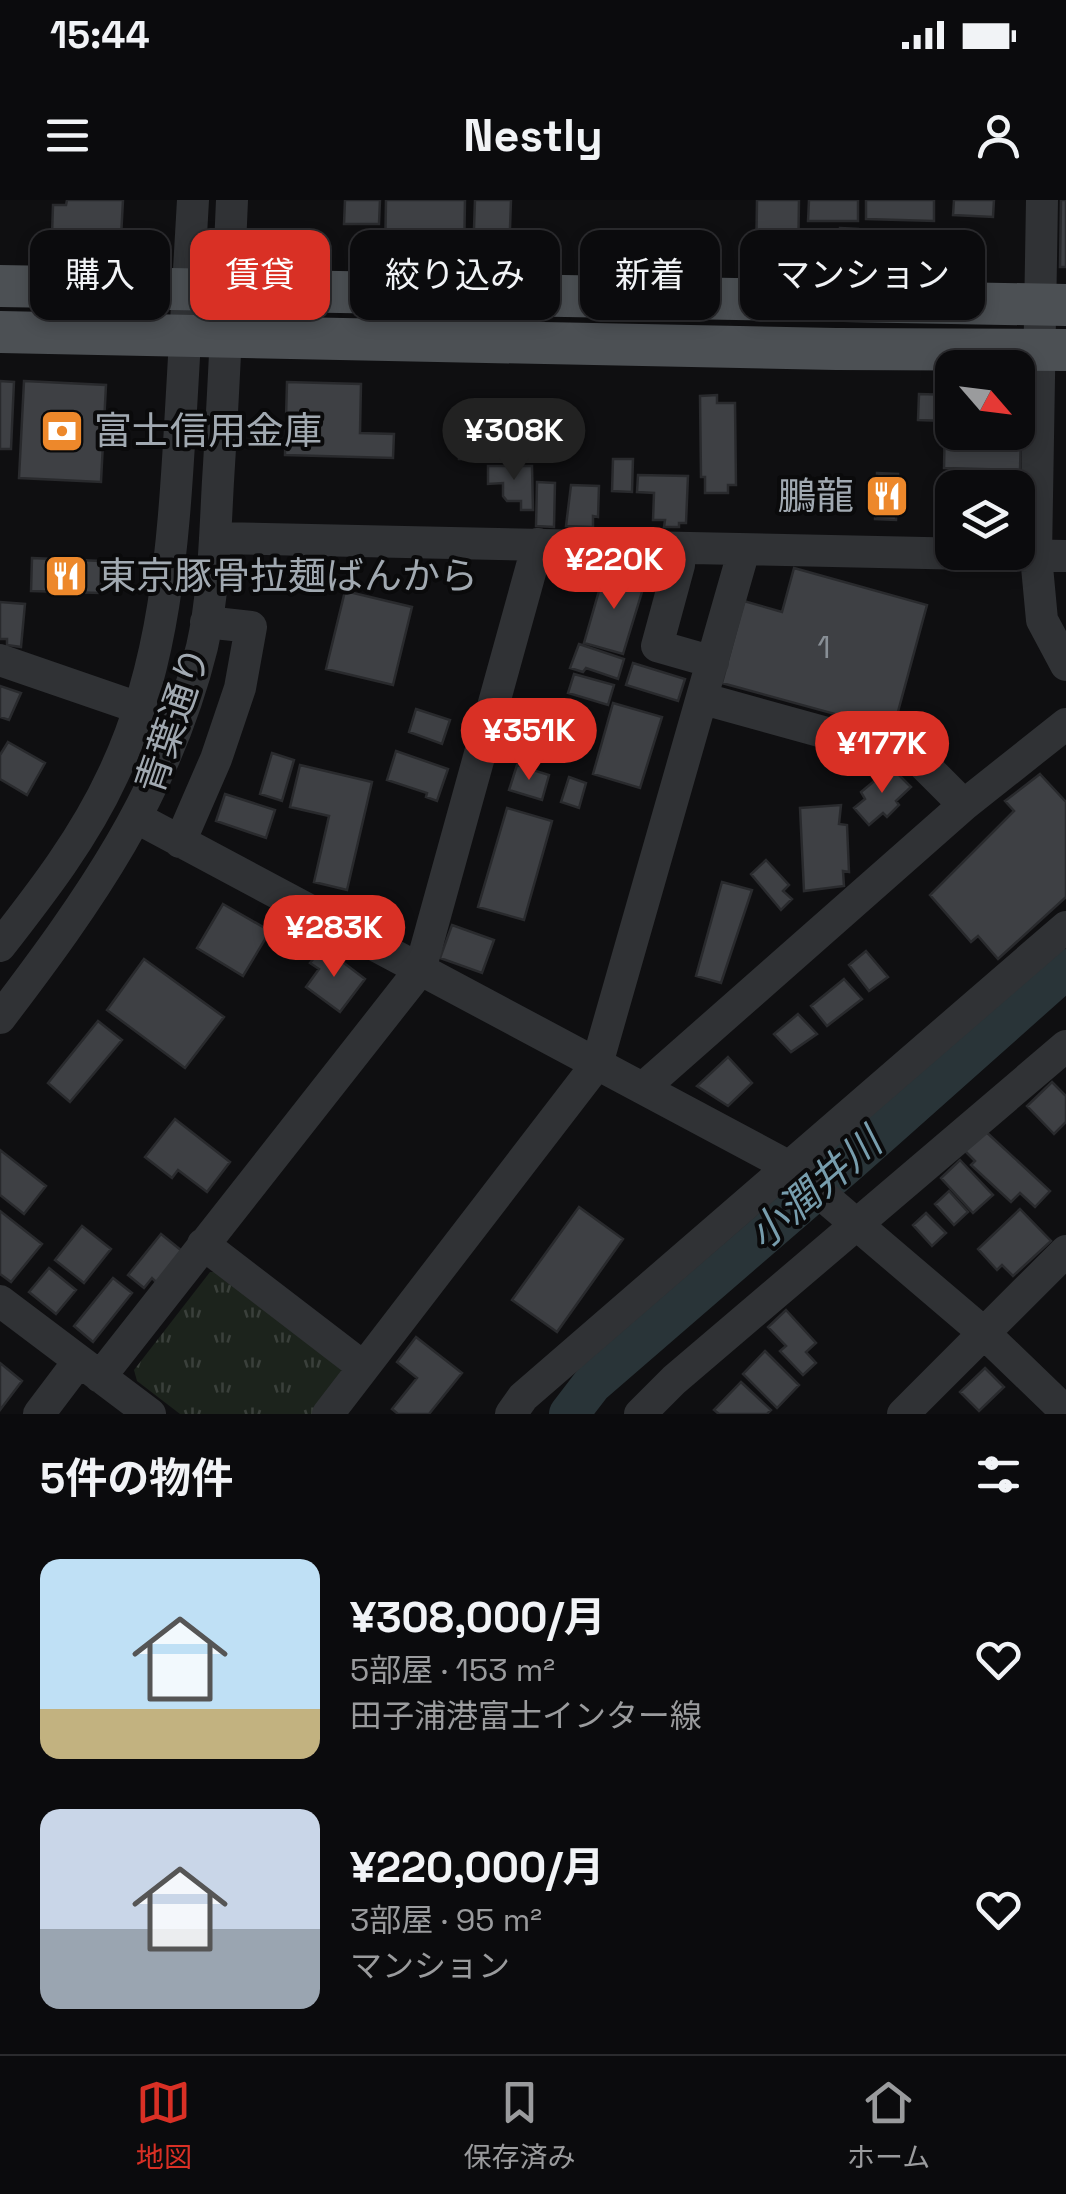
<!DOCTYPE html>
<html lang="ja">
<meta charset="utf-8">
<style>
:root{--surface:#0b0b0d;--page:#19191b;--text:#f1f3f6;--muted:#9a9b9d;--line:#2b2b2e;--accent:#d93025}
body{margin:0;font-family:"Space Grotesk","Noto Sans JP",sans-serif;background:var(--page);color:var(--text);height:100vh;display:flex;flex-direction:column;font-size:38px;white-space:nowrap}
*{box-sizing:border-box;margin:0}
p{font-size:32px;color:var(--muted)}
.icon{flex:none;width:55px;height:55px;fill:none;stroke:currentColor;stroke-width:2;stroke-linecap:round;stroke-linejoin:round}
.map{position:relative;height:1214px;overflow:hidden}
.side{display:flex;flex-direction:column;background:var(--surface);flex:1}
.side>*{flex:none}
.guide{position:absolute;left:30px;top:30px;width:1008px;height:90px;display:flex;gap:20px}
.needle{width:65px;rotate:118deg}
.tools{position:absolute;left:935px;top:150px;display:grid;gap:20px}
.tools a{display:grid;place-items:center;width:100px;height:100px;border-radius:20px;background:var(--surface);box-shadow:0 5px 15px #0003,0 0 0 2px var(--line);font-size:50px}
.price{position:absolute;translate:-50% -85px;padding:0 22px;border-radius:35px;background:var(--accent);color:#fff;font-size:32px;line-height:65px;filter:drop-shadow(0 2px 5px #0008)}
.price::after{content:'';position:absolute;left:50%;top:60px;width:30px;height:22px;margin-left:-15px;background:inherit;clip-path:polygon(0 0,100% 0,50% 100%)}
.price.selected{background:#222;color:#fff}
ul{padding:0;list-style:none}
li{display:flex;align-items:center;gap:30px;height:250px;padding:0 40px}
li span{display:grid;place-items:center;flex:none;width:280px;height:200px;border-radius:20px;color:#555}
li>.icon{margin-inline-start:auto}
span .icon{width:120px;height:120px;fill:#fffc;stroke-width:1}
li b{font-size:42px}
h2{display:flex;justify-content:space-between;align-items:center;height:120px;padding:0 40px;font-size:42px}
.pill{padding:0 35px;border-radius:20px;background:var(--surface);box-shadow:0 5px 15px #0003,0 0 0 2px var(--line);font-size:35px;line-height:90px}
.pill.selected{background:var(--accent);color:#fff}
.status{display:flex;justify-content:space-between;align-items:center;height:70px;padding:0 50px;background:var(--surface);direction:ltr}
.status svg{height:28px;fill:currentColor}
header{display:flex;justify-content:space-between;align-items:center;height:130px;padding:0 40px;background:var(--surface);font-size:45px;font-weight:600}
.menu{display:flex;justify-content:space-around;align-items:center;height:140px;border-top:2px solid var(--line);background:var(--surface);font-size:28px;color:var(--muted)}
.menu a{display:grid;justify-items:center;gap:5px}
.menu .selected{color:var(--accent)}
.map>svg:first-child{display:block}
</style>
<div class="status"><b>15:44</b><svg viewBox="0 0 49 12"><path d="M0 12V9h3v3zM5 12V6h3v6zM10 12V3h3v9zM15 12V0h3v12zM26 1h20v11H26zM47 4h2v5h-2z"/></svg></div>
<header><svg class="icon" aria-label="menu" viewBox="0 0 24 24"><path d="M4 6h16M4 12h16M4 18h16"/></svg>Nestly<svg class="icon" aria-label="person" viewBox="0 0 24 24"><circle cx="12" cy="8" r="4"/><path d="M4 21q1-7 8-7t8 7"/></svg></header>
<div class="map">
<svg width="1066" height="1214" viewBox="0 0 1066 1214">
<defs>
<pattern id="grass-tufts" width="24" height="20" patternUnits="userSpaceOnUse" patternTransform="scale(2.5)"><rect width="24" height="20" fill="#1c231c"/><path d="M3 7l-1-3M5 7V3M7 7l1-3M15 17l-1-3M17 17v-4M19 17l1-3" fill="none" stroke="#3a403b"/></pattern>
</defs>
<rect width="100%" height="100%" fill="#0f0f11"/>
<!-- grass -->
<path fill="url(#grass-tufts)" d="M210,1072H221L344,1167L319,1214H180L137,1181L134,1170Z"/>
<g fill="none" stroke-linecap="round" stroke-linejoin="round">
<!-- river -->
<path stroke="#293438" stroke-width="40" d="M569,1214L592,1184L850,961L1066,769"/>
</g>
<!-- building -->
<path fill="#3e4044" stroke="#292a2d" stroke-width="2.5" d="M67,0H123L121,38L52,35L53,5H66Z
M345,0H380L379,24H344Z
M386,0H465L464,57L385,56Z
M475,0H511L509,57L473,56Z
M757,0H799L798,63L756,62Z
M809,0H858V21H808Z
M866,0H934V21L866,19Z
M954,0H994L993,17L953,15Z
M1061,0H1066V67H1060Z
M840,28L858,29L857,65H838Z
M0,181L14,182L11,249H0Z
M24,181L106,185L101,282L19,278Z
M287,182L361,184L360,233L394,234L393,258L285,255Z
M919,194L952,195V232L1021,234L1020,270L944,268L945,221L918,220Z
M717,195V203H735L736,285H728V293H705V277H701L700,196Z
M500,224V235L520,236V259H459V234H476V225Z
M613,259H633L632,292L612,291Z
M488,266H532L533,310H521V301H507L503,296V283L488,284Z
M877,273L898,274L896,320L875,319Z
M638,275L688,276L686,323H679V327H664L665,320H653L654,293L637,292Z
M537,282L555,283L554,327L536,326Z
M571,285L599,286L598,317L593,316V327L566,326Z
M32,358L101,361L100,393L31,391Z
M794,368L927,405L893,530L722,483L744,401L782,412Z
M605,370L645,382L623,454L584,443Z
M345,391L412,407L393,485L326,469Z
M0,402L25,404L21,447L7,445V439H0Z
M579,444L624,459L618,479L586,468L583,472L570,468Z
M633,463L685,479L678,501L626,485Z
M574,474L614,485L608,505L568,493Z
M0,486L21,493L9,520L0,517Z
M613,503L662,517L640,588L593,574Z
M416,509L450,520L442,544L409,532Z
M8,542L45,563L27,595L0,579V555Z
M396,551L448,569L437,601L426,597L427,593L387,580Z
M272,553L294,560L282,601L260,594Z
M300,565L372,582L347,690L314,682L329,616L290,607Z
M517,565L549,575L542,600L509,590Z
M891,567L911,587L896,601L899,605L887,617L883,613L869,625L854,608L865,599L861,592Z
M1040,574L1066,602V697L998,759L978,736L971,742L930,695L1014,611L1005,601Z
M569,577L586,583L579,608L561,602Z
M225,594L275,610L266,638L216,621Z
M841,605L839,624L847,625L849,672L843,671L844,686L804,691L800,608Z
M507,608L552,621L524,720L478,707Z
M766,660L789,685L783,691L792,699L781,710L751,674Z
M722,682L752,690L721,783L696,776Z
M223,704L270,731L243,776L197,748Z
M452,725L494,740L482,773L440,758Z
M323,747L365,779L340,812L306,787L319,769L310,763Z
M866,751L888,777L869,791L849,765Z
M144,759L224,817L185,868L107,810Z
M844,779L862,799L827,826L811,806Z
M798,814L817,834L791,852L774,834Z
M98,821L122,840L70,902L48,883Z
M728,857L752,883L728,906L697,886Z
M1052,882L1066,896V922L1054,934L1027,906Z
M175,919L230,962L207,992L178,970L172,978L145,957Z
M983,929L1050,991L1035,1007L1020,993L1011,1002L971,965L975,961L963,949Z
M0,950L46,986L24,1014L0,995Z
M960,960L993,995L973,1013L941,978Z
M949,991L968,1012L954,1025L935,1004Z
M579,1007L623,1039L557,1132L512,1100Z
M1020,1009L1051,1041L1013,1076L1002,1065L997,1070L978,1049Z
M0,1011L42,1044L11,1082L0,1074Z
M926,1013L946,1033L932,1046L913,1025Z
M82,1026L111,1049L84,1083L55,1060Z
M161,1034L182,1051L157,1083L152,1078L144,1088L128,1075Z
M49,1068L76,1090L56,1114L29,1092Z
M113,1078L132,1093L93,1142L74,1126Z
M786,1110L816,1143L806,1152L816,1163L803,1175L780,1151L786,1146L768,1127Z
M416,1137L462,1173L429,1214H398L392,1209L417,1178L397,1162Z
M765,1151L799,1185L777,1208L743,1174Z
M0,1163L22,1181L0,1210Z
M985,1168L1004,1187L979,1211L960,1192Z
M741,1182L771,1210L767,1214H719L714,1210Z"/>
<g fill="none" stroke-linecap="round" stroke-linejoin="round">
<!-- minor -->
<path stroke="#303235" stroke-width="32" d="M1042,0L1036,356L1042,420L1066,465
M215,338L1066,356
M679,365L657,446L713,462
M0,460L139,508
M704,499L917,558L964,605
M137,618L788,966L984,1133L1066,1212
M180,642L216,559L240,488L251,427L206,422
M0,746C42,692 84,638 113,575C165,466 173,346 180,227C185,152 189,76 193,0
M0,818C89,701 166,593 202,447C214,394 215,335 218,281C224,187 228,94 232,0
M643,888L964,605L1066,524
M203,1044L362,1166
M0,1101L150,1214
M100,1177L420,770L538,344
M39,1214L79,1161
M328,1214L597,864L744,350
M511,1214L523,1197L1066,727
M640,1214L674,1180L1066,846
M903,1214L1066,1051"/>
<!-- major -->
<path stroke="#4c5054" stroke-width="42" d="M0,86L1066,105
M0,132L836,149L1066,150"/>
</g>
<!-- icons -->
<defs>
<g id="bank-square" transform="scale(2.25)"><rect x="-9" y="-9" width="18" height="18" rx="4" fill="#ed882b" stroke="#0a0a0b"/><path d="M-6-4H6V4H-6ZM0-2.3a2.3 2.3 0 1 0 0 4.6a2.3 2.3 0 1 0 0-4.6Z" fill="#fff"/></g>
<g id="restaurant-square" transform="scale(2.25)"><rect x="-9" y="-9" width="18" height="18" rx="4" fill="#ed882b" stroke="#0a0a0b"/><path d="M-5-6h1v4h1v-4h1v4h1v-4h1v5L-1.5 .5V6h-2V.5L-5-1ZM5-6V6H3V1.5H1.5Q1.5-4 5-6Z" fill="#fff"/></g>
</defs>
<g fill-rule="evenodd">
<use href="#bank-square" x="62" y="231"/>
<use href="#restaurant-square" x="887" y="296"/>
<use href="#restaurant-square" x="66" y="376"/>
</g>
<g text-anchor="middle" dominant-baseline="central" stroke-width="8" stroke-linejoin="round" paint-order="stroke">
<!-- number labels -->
<g font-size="32" fill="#888f96">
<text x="824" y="447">1</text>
</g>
<!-- poi labels -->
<g font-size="38" fill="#a1a9b1" stroke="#0a0a0b" text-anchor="start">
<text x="94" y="231">富士信用金庫</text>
<text x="854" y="296" text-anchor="end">鵬龍</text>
<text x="98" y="376">東京豚骨拉麺ばんから</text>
</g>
<!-- street labels -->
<g font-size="38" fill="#a1a9b1" stroke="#0a0a0b">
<text transform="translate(173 520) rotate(-71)">青葉通り</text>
</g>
<!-- water labels -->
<g font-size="40" font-style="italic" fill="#779dad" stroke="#0a0a0b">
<text transform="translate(815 989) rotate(-41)">小潤井川</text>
</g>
</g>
</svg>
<div class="tools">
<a><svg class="needle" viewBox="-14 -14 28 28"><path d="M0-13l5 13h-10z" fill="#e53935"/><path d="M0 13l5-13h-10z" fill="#9a9b9d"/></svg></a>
<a><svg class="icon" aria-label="layers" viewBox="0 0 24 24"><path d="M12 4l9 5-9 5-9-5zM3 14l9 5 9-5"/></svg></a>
</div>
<b class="price selected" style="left:514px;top:283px">¥308K</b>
<b class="price" style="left:614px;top:412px">¥220K</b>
<b class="price" style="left:529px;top:583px">¥351K</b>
<b class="price" style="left:882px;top:596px">¥177K</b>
<b class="price" style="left:334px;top:780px">¥283K</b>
<div class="guide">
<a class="pill">購入</a>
<a class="pill selected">賃貸</a>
<a class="pill">絞り込み</a>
<a class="pill">新着</a>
<a class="pill">マンション</a>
</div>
</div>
<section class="side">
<h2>5件の物件<svg class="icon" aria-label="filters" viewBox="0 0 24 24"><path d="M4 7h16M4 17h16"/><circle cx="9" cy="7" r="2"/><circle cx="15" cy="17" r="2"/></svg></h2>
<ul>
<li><span style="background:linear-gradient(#bfe0f5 75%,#c2b280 0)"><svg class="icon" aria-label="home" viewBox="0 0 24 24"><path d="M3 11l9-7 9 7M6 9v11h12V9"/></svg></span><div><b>¥308,000/月</b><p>5部屋 · 153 m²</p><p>田子浦港富士インター線</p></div><svg class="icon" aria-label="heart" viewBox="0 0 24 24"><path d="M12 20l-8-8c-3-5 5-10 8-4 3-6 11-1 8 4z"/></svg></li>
<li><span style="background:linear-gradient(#c9d6e8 60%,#9aa5b1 0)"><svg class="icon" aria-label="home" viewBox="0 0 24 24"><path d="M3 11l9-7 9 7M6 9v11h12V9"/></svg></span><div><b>¥220,000/月</b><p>3部屋 · 95 m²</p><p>マンション</p></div><svg class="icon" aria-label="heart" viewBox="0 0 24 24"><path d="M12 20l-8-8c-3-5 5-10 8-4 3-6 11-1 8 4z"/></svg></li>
</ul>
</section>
<nav class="menu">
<a class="selected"><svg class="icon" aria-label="map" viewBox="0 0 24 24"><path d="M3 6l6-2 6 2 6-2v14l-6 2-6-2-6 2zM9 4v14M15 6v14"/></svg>地図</a>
<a><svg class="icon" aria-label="saved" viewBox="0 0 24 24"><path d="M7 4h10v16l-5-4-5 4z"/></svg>保存済み</a>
<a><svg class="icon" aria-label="home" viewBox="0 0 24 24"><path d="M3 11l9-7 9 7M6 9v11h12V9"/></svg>ホーム</a>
</nav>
